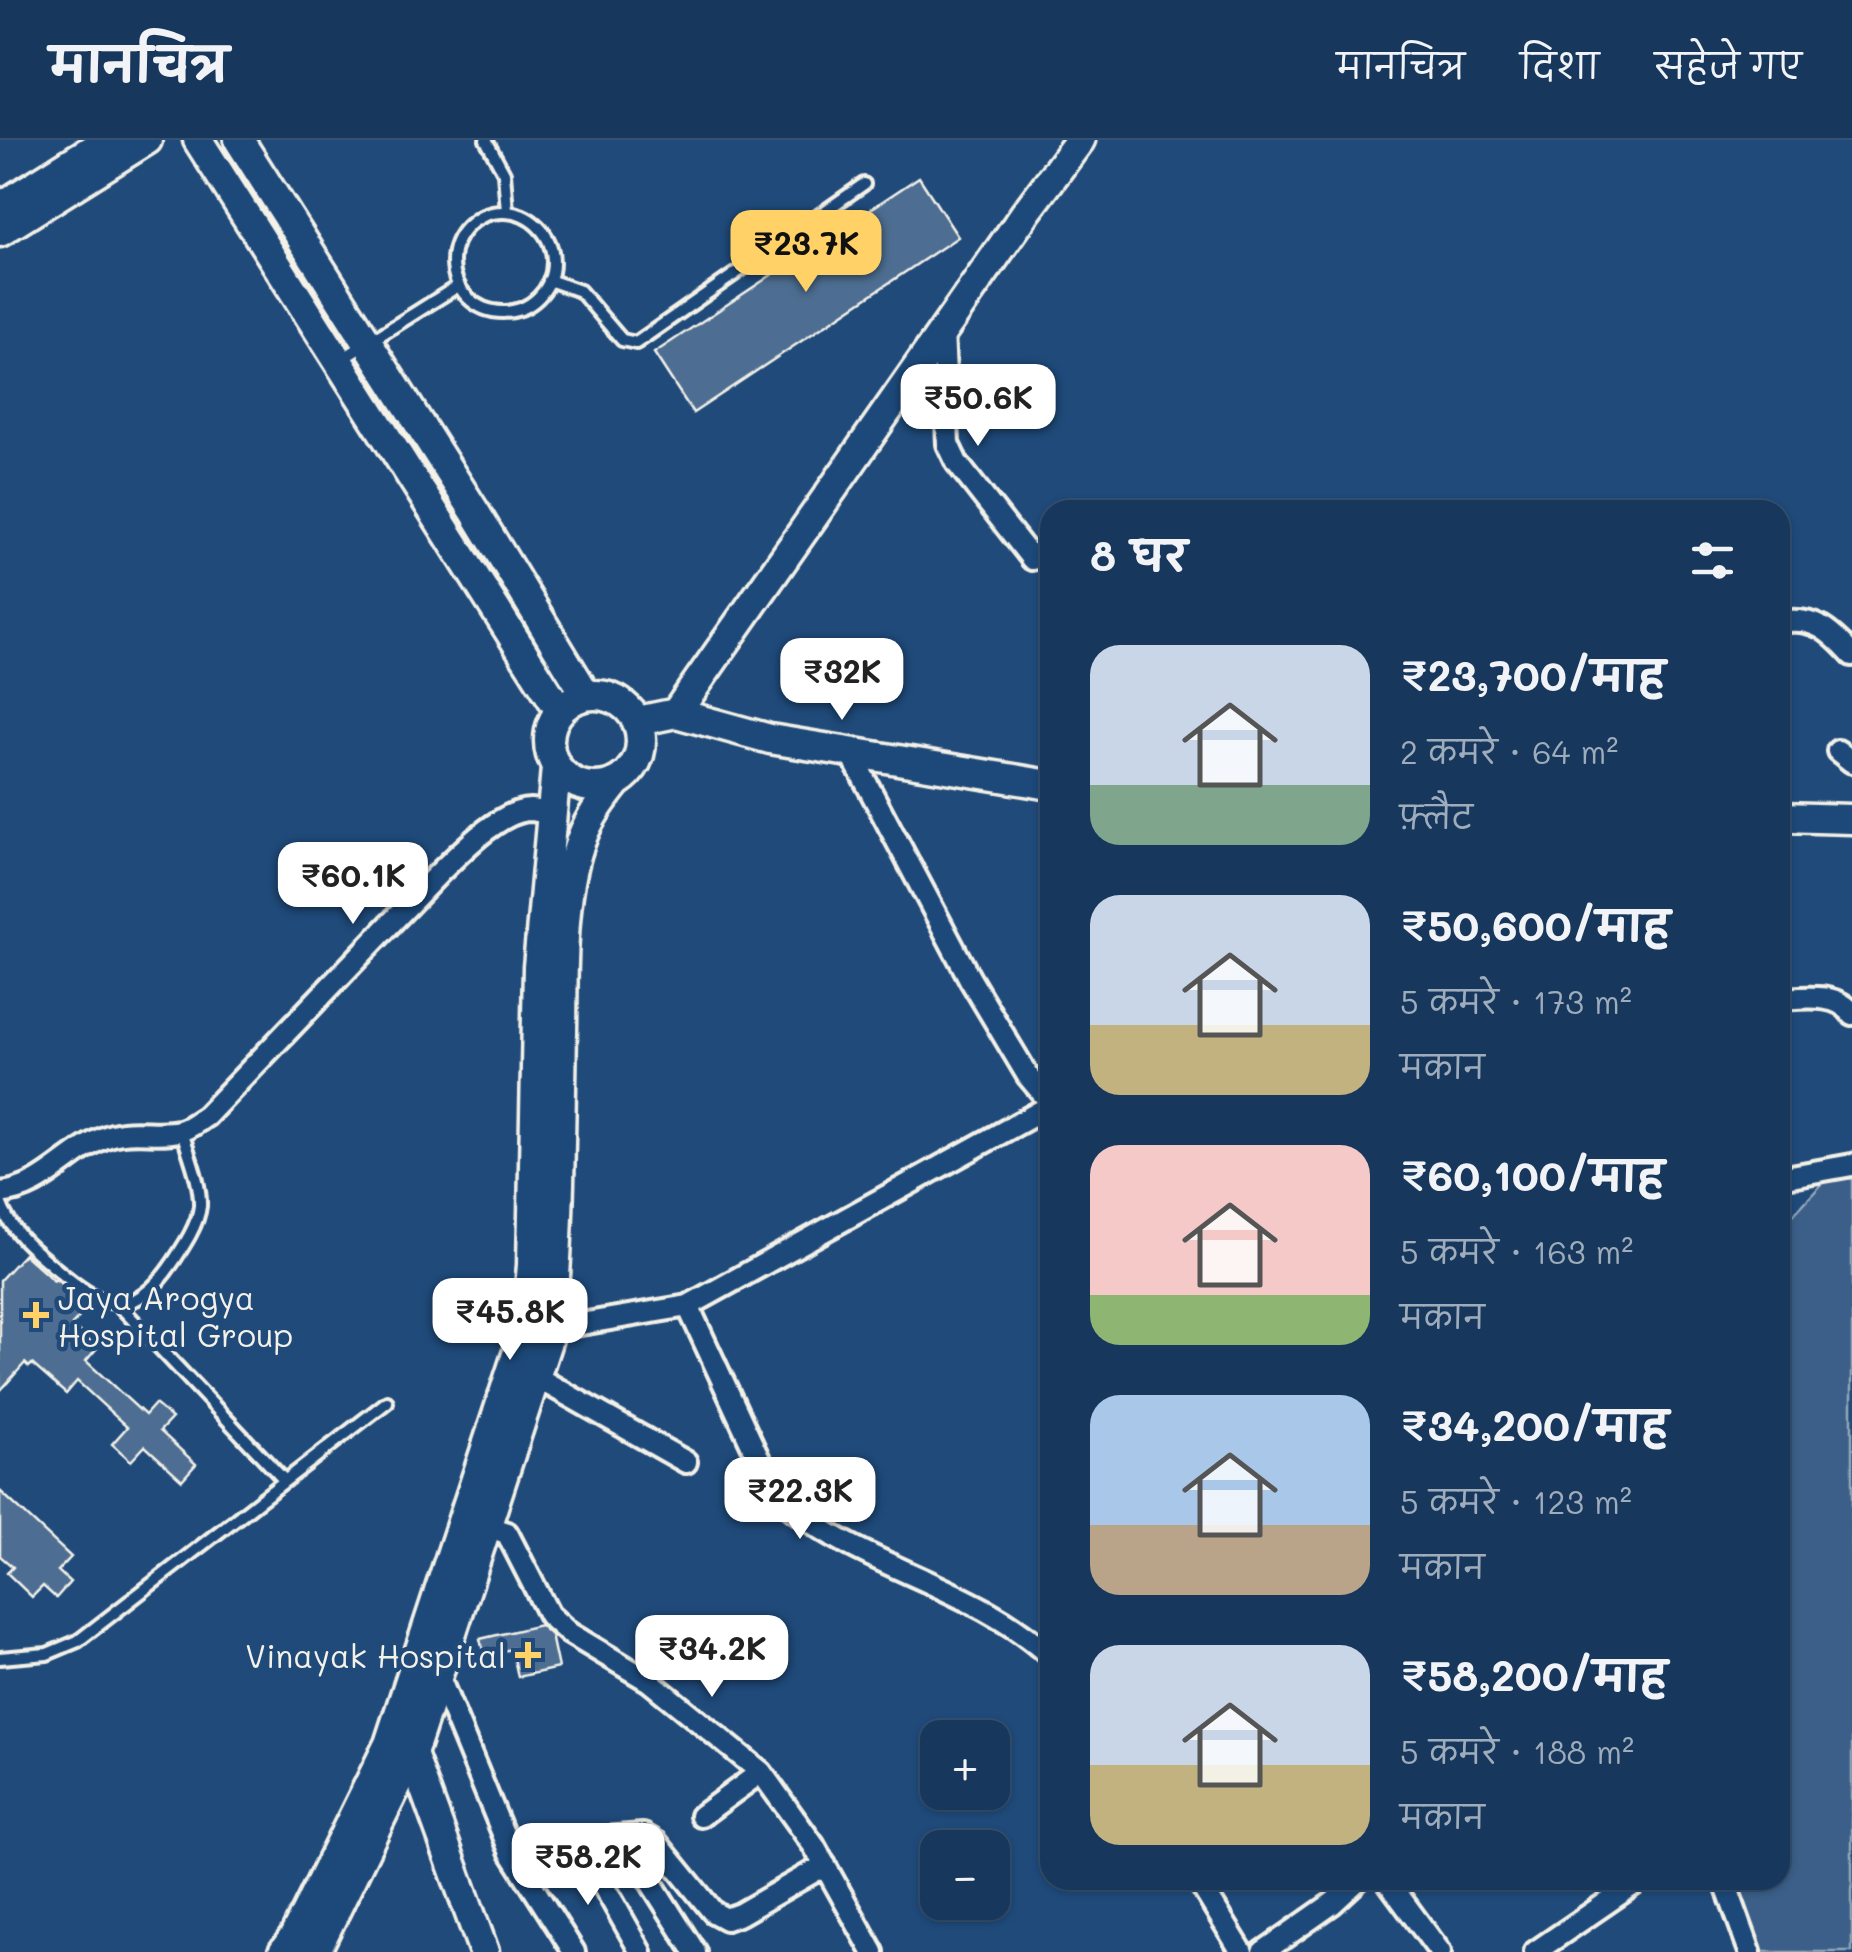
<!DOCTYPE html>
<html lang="hi">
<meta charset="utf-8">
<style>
:root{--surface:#17385c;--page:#203f62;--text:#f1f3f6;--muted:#9eacbb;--line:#365272;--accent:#ffd166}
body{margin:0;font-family:Mali,"Playpen Sans Deva",sans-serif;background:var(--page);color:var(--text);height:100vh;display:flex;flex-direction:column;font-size:38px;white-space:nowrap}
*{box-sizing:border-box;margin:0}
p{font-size:32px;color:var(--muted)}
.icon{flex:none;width:55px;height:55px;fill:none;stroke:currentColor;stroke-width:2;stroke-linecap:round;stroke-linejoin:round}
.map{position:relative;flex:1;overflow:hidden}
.panel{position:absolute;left:1040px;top:360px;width:750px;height:1390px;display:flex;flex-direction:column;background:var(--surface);border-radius:30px;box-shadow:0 2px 8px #0004,0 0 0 2px var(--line)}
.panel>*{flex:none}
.fabs{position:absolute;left:920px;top:1580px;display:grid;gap:20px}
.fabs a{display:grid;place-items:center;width:90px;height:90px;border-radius:20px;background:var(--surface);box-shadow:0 2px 8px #0004,0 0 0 2px var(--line);font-size:50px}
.price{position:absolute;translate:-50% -85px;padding:0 22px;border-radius:20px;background:#fff;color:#222;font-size:32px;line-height:65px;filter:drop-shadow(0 2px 5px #0008)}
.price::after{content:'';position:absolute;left:50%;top:60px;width:30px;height:22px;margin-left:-15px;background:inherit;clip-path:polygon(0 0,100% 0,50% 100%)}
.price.active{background:var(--accent);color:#111}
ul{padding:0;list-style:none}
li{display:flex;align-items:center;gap:30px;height:250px;padding:0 50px}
li span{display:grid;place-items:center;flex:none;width:280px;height:200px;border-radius:30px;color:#555}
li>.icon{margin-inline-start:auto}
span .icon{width:120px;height:120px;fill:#fffc;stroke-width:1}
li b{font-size:42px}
h2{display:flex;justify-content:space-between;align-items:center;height:120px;padding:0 50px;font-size:42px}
header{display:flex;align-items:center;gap:60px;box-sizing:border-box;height:140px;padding:0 50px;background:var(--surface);border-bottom:2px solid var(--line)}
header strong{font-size:48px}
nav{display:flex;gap:55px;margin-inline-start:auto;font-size:35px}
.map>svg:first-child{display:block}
</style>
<header>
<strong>मानचित्र</strong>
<nav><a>मानचित्र</a><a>दिशा</a><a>सहेजे गए</a></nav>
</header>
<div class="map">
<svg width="1852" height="1812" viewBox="0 0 1852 1812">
<rect width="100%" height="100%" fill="#1f4a7a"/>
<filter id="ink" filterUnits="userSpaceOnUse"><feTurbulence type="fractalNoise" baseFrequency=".01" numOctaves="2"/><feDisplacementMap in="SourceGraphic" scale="20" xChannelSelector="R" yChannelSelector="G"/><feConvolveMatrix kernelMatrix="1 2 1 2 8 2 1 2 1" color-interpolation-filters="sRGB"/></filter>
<g filter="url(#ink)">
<!-- green -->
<path fill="#3a5f88" stroke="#97a8b8" stroke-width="2.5" d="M1852,1012V1812H1756L1734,1740H1780V1089Z"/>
<!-- building -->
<path fill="#4d6e92" stroke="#f4f1e8" stroke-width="2.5" d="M919,37L958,97L693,273L654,213Z
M24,1114L54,1141L55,1139L71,1151L67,1156L84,1172L72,1185L97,1208L86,1221L145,1275L155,1264L172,1278L160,1291L196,1324L182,1340L145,1306L131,1321L112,1304L127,1287L77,1241L66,1254L32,1224L29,1227L25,1223L0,1251V1140Z
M0,1351L71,1417L58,1431L70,1442L56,1458L43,1446L32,1457L7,1433L13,1427L0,1416Z
M540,1485L551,1495L558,1528L518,1537L512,1509L484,1515L480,1499Z"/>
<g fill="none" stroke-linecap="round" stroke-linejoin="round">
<!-- lane casing -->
<g stroke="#f4f1e8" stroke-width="18">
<path id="lane" d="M486,0L504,33L507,71
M453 122a50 50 0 1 1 100 0a50 50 0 1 1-100 0Z
M549,140L580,151L622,200L636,203L864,44
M339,221L458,146
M0,1062C10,1091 31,1108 54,1127C103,1168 131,1184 173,1122C183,1107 198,1085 200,1066C201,1043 188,1013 182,991
M118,1164L285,1341
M0,1518L47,1514L78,1501L387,1262"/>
</g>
<!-- street casing -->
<g stroke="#f4f1e8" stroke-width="28">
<path id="street" d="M943,190L948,304L957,323L1032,419
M1780,482C1814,476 1830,491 1852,515
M1838,611L1852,622
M851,614L970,839L1028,936L1050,962
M1780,859C1803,858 1838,852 1852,874
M1780,1038L1852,1025
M0,1053C46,1049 68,1010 109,996C132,988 157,996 179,991C189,989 198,981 206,976L439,733C460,713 499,671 530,670C537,670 547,674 553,676
M688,1166L762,1326C771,1342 780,1359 794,1370C872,1430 977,1448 1050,1516
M538,1186L551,1189L688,1166L1050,966
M536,1237L686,1322
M488,1387L507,1393L549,1475L569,1493L649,1541L761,1632L814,1706L873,1812
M438,1535L511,1713L574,1812
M701,1676L761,1632
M622,1697L695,1812
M578,1700L641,1812
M511,1713L578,1700L643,1695L657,1703L713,1772L726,1779L740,1774L825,1725
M1198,1740L1242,1812
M1387,1740L1440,1812
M1724,1740L1750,1812
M1263,1812L1333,1763L1358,1740
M1535,1812L1640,1740"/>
</g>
<!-- secondary casing -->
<g stroke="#f4f1e8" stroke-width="35">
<path id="secondary" d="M198,0L560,571
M239,0L475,372L586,555
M0,67L107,0
M0,92L147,0
M549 601a46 46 0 1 1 92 0a46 46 0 1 1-92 0Z
M676,573L1024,75L1080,0
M638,581L676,573L770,599L1050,645
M1780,677L1852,679
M404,1610L412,1614L484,1812
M283,1812L294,1797L389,1604L527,1184L532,1125L538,827L556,628
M315,1812L412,1614L551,1189C560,1090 560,991 562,891C563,831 560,751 583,695C591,675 603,659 616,643"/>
</g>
<!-- lane -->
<use href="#lane" stroke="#1f4a7a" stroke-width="10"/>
<!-- street -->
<use href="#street" stroke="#1f4a7a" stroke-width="20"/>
<!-- secondary -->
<use href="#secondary" stroke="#1f4a7a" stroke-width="28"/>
</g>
</g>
<!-- markers -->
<g fill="#ffd166" stroke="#1f4a7a" stroke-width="4">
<path d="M31 1160h10v10h10v10h-10v10h-10v-10h-10v-10h10z"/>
<path d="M523 1500h10v10h10v10h-10v10h-10v-10h-10v-10h10z"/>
</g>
<g text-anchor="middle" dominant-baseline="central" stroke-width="9" stroke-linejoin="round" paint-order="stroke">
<!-- poi labels -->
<g font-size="32" fill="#f4f1e8" stroke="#1f4a7a" text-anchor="start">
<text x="58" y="1157">Jaya Arogya<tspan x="58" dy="37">Hospital Group</tspan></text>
<text x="506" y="1515" text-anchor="end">Vinayak Hospital</text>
</g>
</g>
</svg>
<div class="fabs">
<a>+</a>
<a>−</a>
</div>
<b class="price active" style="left:806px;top:155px">₹23.7K</b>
<b class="price" style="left:978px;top:309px">₹50.6K</b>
<b class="price" style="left:842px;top:583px">₹32K</b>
<b class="price" style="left:353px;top:787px">₹60.1K</b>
<b class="price" style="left:510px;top:1223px">₹45.8K</b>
<b class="price" style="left:800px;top:1402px">₹22.3K</b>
<b class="price" style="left:712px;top:1560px">₹34.2K</b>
<b class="price" style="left:588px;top:1768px">₹58.2K</b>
<section class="panel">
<h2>8 घर<svg class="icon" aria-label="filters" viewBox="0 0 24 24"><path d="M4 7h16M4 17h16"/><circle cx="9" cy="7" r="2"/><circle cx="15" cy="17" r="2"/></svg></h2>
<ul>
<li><span style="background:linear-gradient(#c9d6e8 70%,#7fa58c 0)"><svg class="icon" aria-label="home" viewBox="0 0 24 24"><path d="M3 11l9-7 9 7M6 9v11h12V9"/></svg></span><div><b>₹23,700/माह</b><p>2 कमरे · 64 m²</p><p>फ़्लैट</p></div></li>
<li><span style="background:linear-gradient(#c9d6e8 65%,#c2b280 0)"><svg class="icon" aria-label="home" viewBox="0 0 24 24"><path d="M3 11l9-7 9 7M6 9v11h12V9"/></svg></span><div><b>₹50,600/माह</b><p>5 कमरे · 173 m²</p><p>मकान</p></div></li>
<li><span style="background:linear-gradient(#f6c9c9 75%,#8fb573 0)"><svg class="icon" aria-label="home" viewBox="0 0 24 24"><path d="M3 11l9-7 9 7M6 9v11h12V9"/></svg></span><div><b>₹60,100/माह</b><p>5 कमरे · 163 m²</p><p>मकान</p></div></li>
<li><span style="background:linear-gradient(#a9c7e8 65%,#b9a48a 0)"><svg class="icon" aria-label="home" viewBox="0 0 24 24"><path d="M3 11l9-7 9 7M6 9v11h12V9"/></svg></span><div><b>₹34,200/माह</b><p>5 कमरे · 123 m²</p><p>मकान</p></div></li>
<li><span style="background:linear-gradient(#c9d6e8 60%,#c2b280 0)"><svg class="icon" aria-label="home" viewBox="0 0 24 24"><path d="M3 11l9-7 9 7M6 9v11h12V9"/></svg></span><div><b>₹58,200/माह</b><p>5 कमरे · 188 m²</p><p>मकान</p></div></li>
</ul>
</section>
</div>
